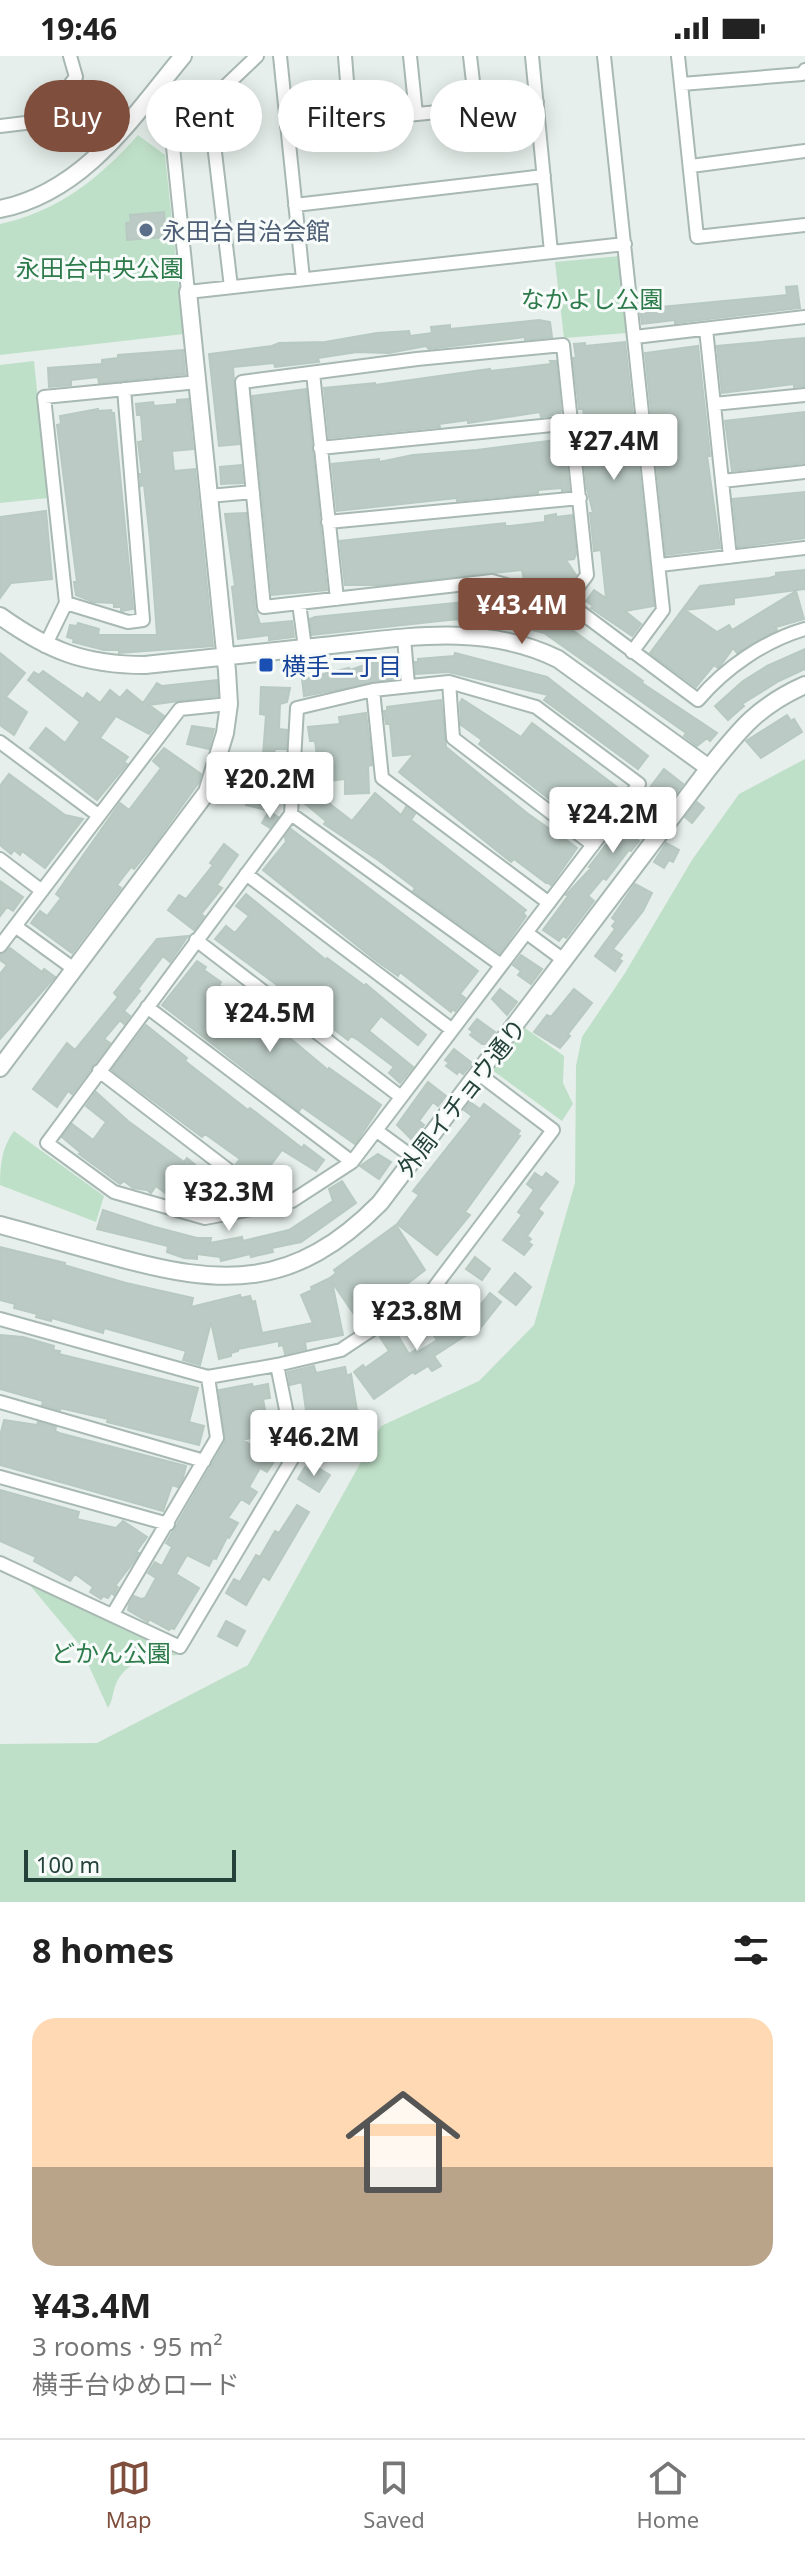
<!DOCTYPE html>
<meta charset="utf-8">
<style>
:root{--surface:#fff;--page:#f2f2f2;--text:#222;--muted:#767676;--line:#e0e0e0;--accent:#804e3d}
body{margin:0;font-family:"Noto Sans","Noto Sans JP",sans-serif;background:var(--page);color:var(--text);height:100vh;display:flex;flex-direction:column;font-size:30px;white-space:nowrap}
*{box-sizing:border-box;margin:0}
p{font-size:26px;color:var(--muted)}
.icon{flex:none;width:44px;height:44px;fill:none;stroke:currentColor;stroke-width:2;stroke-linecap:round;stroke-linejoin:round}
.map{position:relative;height:1846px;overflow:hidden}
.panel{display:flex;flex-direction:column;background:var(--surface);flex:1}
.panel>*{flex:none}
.guide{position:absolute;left:24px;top:24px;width:758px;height:72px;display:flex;gap:16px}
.scale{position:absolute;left:24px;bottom:20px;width:212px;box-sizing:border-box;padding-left:8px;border:4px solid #24423a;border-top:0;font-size:22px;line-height:28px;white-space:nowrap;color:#24423a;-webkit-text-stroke:6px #f7fbf9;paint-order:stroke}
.price{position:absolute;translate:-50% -68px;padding:0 18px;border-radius:8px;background:#fff;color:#222;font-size:26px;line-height:52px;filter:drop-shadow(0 2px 4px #0008)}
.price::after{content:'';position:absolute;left:50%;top:48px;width:24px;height:18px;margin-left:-12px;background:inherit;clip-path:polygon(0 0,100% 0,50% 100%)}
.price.on{background:var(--accent);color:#fff}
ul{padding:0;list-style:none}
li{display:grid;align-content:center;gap:16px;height:424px;padding:0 32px}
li+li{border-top:2px solid var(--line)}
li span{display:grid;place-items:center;height:248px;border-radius:24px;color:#555}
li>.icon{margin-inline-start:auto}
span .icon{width:144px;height:144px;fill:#fffc;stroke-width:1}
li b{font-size:34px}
h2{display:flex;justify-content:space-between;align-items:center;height:96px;padding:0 32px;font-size:34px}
.chip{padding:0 28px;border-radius:36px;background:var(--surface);box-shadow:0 4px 20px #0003;font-size:28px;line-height:72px}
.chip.on{background:var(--accent);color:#fff}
.status{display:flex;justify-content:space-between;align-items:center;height:56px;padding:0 40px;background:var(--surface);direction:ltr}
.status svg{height:22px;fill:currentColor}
.dock{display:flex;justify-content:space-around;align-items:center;height:112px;border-top:2px solid var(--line);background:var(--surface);font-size:22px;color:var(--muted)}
.dock a{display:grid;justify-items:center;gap:4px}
.dock .on{color:var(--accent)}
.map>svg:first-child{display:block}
</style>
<div class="status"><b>19:46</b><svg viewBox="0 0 49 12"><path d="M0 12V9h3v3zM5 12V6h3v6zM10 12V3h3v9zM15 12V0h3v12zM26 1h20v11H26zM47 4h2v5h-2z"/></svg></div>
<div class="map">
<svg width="805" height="1846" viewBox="0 0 805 1846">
<rect width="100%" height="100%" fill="#e6efeb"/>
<!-- green -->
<path fill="#bfe0c8" d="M138,79L165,99L184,278L0,299V168C57,156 100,122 138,79Z
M620,200L627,277L564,282L555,206Z
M34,305L48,442L0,447V309Z
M805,703V1846H0V1688L97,1687L248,1609L381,1370L479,1325L534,1269L575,1127L576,1010L582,981L625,917L692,804L739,738Z
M525,972L564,1000L563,1027L573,1048L562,1065L492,1014Z
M14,1075L104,1140L96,1166L0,1129C0,1108 2,1091 14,1075Z
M28,1527L178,1599C157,1600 132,1602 119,1622C113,1631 113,1645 108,1652L79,1588Z"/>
<!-- building -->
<path fill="#bbcac4" stroke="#b8c9c2" stroke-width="2" d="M164,156L166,181L127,184L126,167L131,166L130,159Z
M797,230L800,252L675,267V264L642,268L640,253L787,239L786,231Z
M539,264L550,266L552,281L525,284V281L429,293L426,290L389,297L357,296L318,302L319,306L275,311L274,307L233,311L239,388L219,390L209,298L272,290L279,287L325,286L377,277L409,275L410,280L432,277L431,271L450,269V273Z
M804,282L805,330L794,331V328L722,337L717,290Z
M625,286L654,550L625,555L641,568L632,580L591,552L593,550L586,545L594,534L606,542L601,494L594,495L590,457H593L587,432L582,385L588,384L583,353H579L573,302H576L574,288L585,287V290Z
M698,290L710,400H707L720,492L666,499L645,297Z
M183,294L185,318L99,327L98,321L71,324V329L49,331L48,312L102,308V304L118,302V299Z
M550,305H556L561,355L559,359L541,361L540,356L468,367V364L439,368L440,371L329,382L324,332L375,327V329L490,313V315L551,308Z
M306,333L327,534L272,539L252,340Z
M188,343L193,393L172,395L174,415L195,413L213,590L119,597V594H104L73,586L74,583L67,581L70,569L77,570L78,567L99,573L98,579H157L150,483L144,429L141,430L140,418H142L138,386L143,385L141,359H137L136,348L153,346L154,350L177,348V344Z
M98,353V355L111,354L112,357H114L133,553L121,555V551H114V547L93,546L76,539L74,526H77L57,369L61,368L60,360Z
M804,356L805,407L732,415L725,365Z
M564,383L569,434L562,435V432L538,434V437L457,445V442L337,455L332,408L379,403V406L413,399L477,394Z
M241,409L243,427L221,428L220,411Z
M805,436V482L738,491L733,443Z
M46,455L52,523L11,527L0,542V461Z
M246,457L255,552L260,568L292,565L294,581L269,584V579L238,583L232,531L235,530L225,458Z
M556,458V461L572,459L576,498L574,503L566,504L576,519L567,531H551L550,523L524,524L522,514L380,529H345L340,485L505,467V470H510L545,466V460Z
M805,514V533L734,542V548L685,554L717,576L729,569L732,574L796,535L804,563L776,571L777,574L737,597L733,592L721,609L718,612L714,609L696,631L650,597L700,530L769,522L776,520V517Z
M496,543L557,563L643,625L642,627L717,677L710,685L707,682L697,690L684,680L686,677L544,577L496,565L495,567L478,562L449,564L312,579L310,563L315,561L485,544L495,546Z
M805,593V613L779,625L742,648L744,650L728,664L715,650L743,625L767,610Z
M0,597L25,617L6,641L27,656L14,679L0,669Z
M455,597L547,621L648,700L638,713L544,644L548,639L448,616L416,618L415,606H418V603L454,600Z
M390,606V608L397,607L398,620H395V623L304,640L302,623L349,612L350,614L371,607Z
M43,615L83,643L87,637L100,647L110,634L120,642L127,634L143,647L157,627L162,630L217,624L218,640L149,649L164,660L149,678L116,660L100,682L128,701L124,706L127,708L97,744L30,692L46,672L65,687L80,666L28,624L34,616L39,619Z
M261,631L290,632L287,646L280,648L279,673L287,674L286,693H275L266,729L276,731L270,755L246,749L248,743L240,741L244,723L252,725L258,698L263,699L266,659L260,658Z
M462,643L521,681L532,667L621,734L597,757L600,760L589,774L479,688L482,684L461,669L460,647Z
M441,644L446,691L527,757L554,776L557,773L566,780L565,783L577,792L551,829L547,826L546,827L514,803L511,806L399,716L414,698L393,700L390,668H386L384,655H387V651Z
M366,657L372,709L368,710L369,737L345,738V723L319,726L323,721L307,723L306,709L318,707L315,685H310L308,671L340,668L339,661Z
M787,659L791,665L794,663L802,676L761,702L746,685Z
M192,670L214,673L209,693L187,688Z
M164,692L201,718L199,726L153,790L134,813L131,811L117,829L121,832L72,897L31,867L40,855L47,860L61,842L56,838L120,747L129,754L161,712L153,705Z
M664,713L683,728L655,765L652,763L636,783L639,785L631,795L629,794L606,824L603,822L588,840L594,845L566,882L563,880L559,885L543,874L568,840L566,839L591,812L589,811L618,773L622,776L636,756L633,754Z
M9,718L65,759L83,763L45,812L22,795L20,799L14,794L11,798L0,789V730Z
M312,734L352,765L375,737L401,759L406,751L415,758L411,764L526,854L523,857L526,860L500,897L413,835L415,832L378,804L324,768L326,765L303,746Z
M697,746L704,752L692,767L685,761Z
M269,755L278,761L270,772L262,767Z
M291,773L478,915L460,938L465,942L455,955L453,953L451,956L400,916L398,920L374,903L263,814L286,786L285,781Z
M666,787L679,794L673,806L669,804L664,812L654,806Z
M224,788L238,799L217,829L222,832L201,858L204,860L194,874L168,854L179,839L186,843L213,809L210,807Z
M0,825L23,841L13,855L7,851L0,860Z
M635,828L652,837L643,855L613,893L622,899L619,903L622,905L615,915L595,900L615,873L612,870L616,865L612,862Z
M246,838L326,904L327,902L365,930L366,928L426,979L418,989L381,960L369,975L413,1011L400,1027L389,1017L394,1011L358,984L351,980L348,984L319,962L322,958L307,946L289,933L285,938L276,931L277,929L215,883L226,870L235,877L249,860L236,850Z
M188,880L170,906L163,900L138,933L140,935L124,955L130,960L124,968L120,964L104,983L110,987L72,1038L68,1035L57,1051L33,1033L67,987L75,994L118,941L114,937L157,883Z
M10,892L42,916L44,913L55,921L0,983V918L7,909L0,904V899Z
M521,899L542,913L531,928L518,919L521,915L513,909Z
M197,905L206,911L204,914L221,926L219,929L277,973L278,972L328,1014L329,1012L381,1049L355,1088L302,1051L299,1055L162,949Z
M500,933L517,946L507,959L492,943Z
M574,933L592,947L568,978L570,980L560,992L534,976L547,959L551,961Z
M477,963L495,976L486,988H482L470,979L473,976L469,973Z
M146,969L187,1002L185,1005L248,1054L250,1052L302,1092L304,1089L324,1104L316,1115L282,1094L267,1114L283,1126L273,1139L257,1126L259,1124L236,1108L240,1103L205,1078L202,1081L112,1014Z
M454,993L472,1007L463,1018L459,1015L457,1018L446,1010L449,1007L445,1004Z
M428,1026L446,1040L438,1050L433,1046L419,1065L424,1069L413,1085L397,1069Z
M96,1036L128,1065L184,1106L187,1102L226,1135L214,1151L188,1131L179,1143L172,1137L169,1140L156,1130L151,1137L147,1134L133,1132L124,1125L120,1128L79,1098L81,1097L62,1081L72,1068L93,1084L106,1066L86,1050Z
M470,1046L480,1053L484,1048L520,1075L517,1079L520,1080L465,1156L470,1159L437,1199L397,1168L419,1139L413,1135L472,1060L464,1054Z
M378,1098L391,1106L379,1123L360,1110Z
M535,1117L542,1122L546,1117L558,1126L538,1153L543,1157L527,1180L531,1183L528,1186L532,1189L524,1199L503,1184L522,1159L518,1156L534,1134L527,1128Z
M342,1125L356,1147L301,1186L272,1192L273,1196L251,1201L250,1198L221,1205L220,1201L197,1198V1203L184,1202L167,1196L168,1190L97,1173L103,1154L155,1171L197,1182H211L210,1187L242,1181L243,1185L289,1174L333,1145L329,1133Z
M396,1169L425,1214L402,1232L406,1238L392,1247L390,1244L386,1248L383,1243L356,1261L332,1226L343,1279L305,1286L306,1293L285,1298L283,1289L279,1290V1285L238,1293V1295L231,1297V1300L219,1303L211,1266L200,1309L183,1304L186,1295L104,1272L103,1277L52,1262L51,1265L36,1261L37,1258L14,1252L15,1248L0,1244V1191L65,1207L64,1209L126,1227L193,1242L191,1251L240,1239L241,1242L250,1240L252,1246L255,1245L262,1277L313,1267L301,1239L312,1234L311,1231L330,1222L336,1217L334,1214Z
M475,1201L490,1213L482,1224L466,1213Z
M515,1217L531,1231L516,1249L499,1236Z
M490,1237L501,1246L478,1275L476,1273L434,1300L441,1310L432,1315L428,1310L415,1318L413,1316L374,1343L354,1316L363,1309L365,1312L389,1295L380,1281L394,1273L409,1298L415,1294L416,1297L437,1284L432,1277L449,1266L457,1278Z
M0,1279L23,1281L54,1290L53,1294L60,1295L59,1298L198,1332L189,1366L204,1370L199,1389L107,1366L108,1363L60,1352V1354L42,1349L43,1345L0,1333Z
M314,1310L316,1317L345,1311L347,1320L351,1318L359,1367L309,1375L302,1326L290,1329L288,1316Z
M252,1328L253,1331L268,1328L270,1342L263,1343L267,1365L274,1363L277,1375L243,1384L275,1404L267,1416L260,1412L249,1431L257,1436L249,1448L241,1443L228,1462L238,1467L229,1482L227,1481L216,1503L213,1502L209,1510L187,1499L176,1518L199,1532L174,1573L171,1572L169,1574L149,1563L148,1566L128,1554L129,1549L134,1540L141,1543L145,1542L156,1522L148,1517L155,1506L162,1510L172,1491L166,1487L225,1386L219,1334Z
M4,1364L37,1369L38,1366L56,1371L55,1375L59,1377L186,1410L183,1422L178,1431L172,1429L163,1455L0,1409V1380Z
M312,1408L330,1419L319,1436L298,1423L305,1411L309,1414Z
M0,1434L79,1456L77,1463L116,1472L123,1465L147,1481L136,1496L139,1497L132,1508L115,1530L118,1531L114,1539L111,1537L108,1542L103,1540L101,1543L90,1536L93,1531L75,1518L70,1525L34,1505L36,1501L0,1485Z
M297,1449L309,1456L269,1524L263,1520L246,1549L226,1537L234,1523L240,1526L256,1499L260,1501L275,1475L279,1477Z
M226,1565L245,1575L237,1590L218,1580Z"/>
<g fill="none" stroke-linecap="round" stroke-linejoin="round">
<!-- minor casing -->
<g stroke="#a8b8b2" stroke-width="16">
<path id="minor" d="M257,0L172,81L188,236L625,188
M280,0L303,223
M345,0L350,64
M410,0L416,58
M470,0L476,52
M532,0L551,196
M604,0L663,554L632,596
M678,0L697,181L805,169
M682,28L802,18L805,14
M209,46L231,231
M0,70L42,65L76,21L70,0
M287,71L537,46
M691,110L805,95
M295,149L544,120
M706,273L730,501
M635,281L805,261
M313,317L337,543
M714,348L805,339
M320,392L572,367
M722,425L805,416
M209,440L253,436
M328,466L580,442
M660,509L805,492
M567,546L587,519L563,289L417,303L242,326L264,551L492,525L567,546L698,644C725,612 764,585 805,573
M66,547L128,566L143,564L124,333
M299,547L305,592
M404,582L408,629
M45,590L66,547L44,341L198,326
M449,626L536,651L639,728L352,1106L292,1145L205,1162L114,1136L47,1087L291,758L297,652L373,634Z
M449,626L453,682L593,789
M373,634L382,722L549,847
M0,686L98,759
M291,758L501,909
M0,803L42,835
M246,818L451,973
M15,870L74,913
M527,877L565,905
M196,884L401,1041
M0,890L180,653L229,648
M147,951L352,1106
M99,1015L240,1123L248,1153
M377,1075L414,1102
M0,1263L208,1321L277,1309L295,1398L180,1591L0,1507
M277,1309L341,1294L433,1233L553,1074L479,1018
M0,1346L204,1405
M0,1421L168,1468
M113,1558L217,1382L208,1321"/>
</g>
<!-- tertiary casing -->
<g stroke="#a8b8b2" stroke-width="20">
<path id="tertiary" d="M0,153C84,136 132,62 183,0
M0,560C49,595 85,609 145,609C205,603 264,596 323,590C402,582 484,566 558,603L709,712
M0,1012L207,736L225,677L229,648L227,615L188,236
M0,1169C37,1179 74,1190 112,1200C223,1231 294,1234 380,1147L709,712C740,673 758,650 805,629"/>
</g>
<!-- minor -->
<use href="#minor" stroke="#fff" stroke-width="12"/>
<!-- tertiary -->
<use href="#tertiary" stroke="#fff" stroke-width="16"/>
</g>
<!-- markers -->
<circle fill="#5c6f8a" stroke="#f7fbf9" stroke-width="3" cx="146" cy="174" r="8"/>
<rect fill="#1a4fb4" stroke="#f7fbf9" stroke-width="3" x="258" y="601" width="16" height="16" rx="4"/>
<g text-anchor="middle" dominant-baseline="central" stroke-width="6" stroke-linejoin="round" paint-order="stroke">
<!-- service labels -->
<g font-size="24" fill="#4e5e75" stroke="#f7fbf9" text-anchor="start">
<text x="162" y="174">永田台自治会館</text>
</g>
<!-- park labels -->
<g font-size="24" fill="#2d7a4b" stroke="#f7fbf9">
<text x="100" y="211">永田台中央公園</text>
<text x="592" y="242">なかよし公園</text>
<text x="111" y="1596">どかん公園</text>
</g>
<!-- transit labels -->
<g font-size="24" fill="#164399" stroke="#f7fbf9" text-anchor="start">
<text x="282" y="609">横手二丁目</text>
</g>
<!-- street labels -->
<g font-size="24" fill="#24423a" stroke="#f7fbf9">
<text transform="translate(461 1041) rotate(-52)">外周イチョウ通り</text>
</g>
</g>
</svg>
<div class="scale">100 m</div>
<b class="price" style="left:614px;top:426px">¥27.4M</b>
<b class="price on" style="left:522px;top:590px">¥43.4M</b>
<b class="price" style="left:270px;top:764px">¥20.2M</b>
<b class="price" style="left:613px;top:799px">¥24.2M</b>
<b class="price" style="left:270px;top:998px">¥24.5M</b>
<b class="price" style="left:229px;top:1177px">¥32.3M</b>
<b class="price" style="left:417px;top:1296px">¥23.8M</b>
<b class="price" style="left:314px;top:1422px">¥46.2M</b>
<div class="guide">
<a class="chip on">Buy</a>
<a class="chip">Rent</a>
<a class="chip">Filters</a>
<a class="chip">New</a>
</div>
</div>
<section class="panel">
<h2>8 homes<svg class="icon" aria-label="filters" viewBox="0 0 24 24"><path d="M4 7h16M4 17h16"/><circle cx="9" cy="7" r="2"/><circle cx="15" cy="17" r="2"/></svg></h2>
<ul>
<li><span style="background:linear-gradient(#ffd9b3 60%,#b9a48a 0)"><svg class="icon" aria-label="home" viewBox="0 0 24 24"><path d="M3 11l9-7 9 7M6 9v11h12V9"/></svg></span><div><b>¥43.4M</b><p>3 rooms · 95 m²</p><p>横手台ゆめロード</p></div></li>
</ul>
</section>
<nav class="dock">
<a class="on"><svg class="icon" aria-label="map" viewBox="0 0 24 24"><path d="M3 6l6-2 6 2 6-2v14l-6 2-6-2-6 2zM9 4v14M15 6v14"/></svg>Map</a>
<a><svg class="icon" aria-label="saved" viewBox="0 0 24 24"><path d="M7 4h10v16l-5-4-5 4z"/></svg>Saved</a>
<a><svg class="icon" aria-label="home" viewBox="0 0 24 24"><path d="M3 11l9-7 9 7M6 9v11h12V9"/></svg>Home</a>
</nav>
